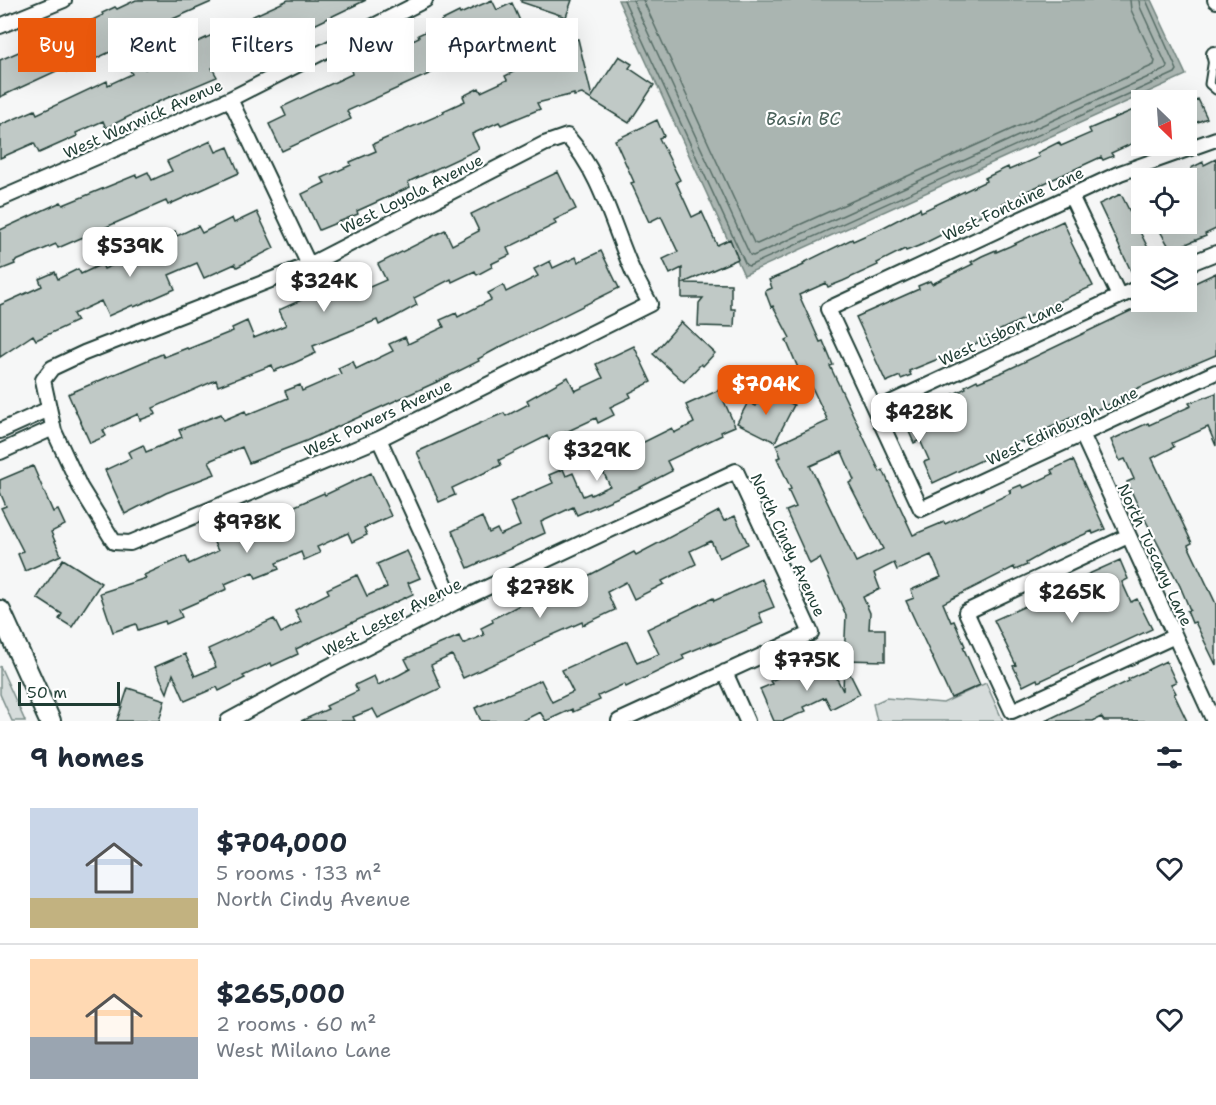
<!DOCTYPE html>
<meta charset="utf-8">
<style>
:root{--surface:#fff;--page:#f6f6f7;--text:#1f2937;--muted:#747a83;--line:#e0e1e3;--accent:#ea580c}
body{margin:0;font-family:"Shantell Sans",sans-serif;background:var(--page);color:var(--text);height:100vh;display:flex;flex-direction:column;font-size:22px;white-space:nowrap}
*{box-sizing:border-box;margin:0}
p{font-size:20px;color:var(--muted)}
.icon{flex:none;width:33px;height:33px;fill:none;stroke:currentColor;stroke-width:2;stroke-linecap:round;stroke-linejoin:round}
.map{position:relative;height:721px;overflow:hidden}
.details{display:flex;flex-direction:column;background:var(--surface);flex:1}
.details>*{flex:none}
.guide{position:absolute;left:18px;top:18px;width:600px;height:54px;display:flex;gap:12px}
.needle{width:39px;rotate:155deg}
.controls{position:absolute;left:1131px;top:90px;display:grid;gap:12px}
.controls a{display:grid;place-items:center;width:66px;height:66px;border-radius:0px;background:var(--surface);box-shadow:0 6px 24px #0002;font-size:30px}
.scale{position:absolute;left:18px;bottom:15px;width:102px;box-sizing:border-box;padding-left:6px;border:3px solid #1f3d34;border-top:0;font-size:16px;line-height:21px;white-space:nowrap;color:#1f3d34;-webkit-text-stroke:4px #fff;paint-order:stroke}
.price{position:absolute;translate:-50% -51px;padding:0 14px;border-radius:12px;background:#fff;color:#222;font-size:20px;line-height:39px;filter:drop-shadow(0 2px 3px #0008)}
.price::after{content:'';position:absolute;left:50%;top:36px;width:18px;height:14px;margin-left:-9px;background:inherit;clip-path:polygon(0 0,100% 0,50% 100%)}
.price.active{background:var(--accent);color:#fff}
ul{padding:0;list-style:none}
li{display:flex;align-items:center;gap:18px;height:150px;padding:0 30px}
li+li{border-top:2px solid var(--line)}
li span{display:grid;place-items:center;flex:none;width:168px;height:120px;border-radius:0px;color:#555}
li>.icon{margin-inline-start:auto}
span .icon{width:72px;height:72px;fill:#fffc;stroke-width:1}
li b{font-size:26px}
h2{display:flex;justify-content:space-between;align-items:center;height:72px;padding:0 30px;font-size:26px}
.chip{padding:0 21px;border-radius:0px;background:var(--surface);box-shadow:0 6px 24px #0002;font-size:21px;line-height:54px}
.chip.active{background:var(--accent);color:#fff}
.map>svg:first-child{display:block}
</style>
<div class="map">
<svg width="1216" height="721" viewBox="0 0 1216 721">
<rect width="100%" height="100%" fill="#f6f7f7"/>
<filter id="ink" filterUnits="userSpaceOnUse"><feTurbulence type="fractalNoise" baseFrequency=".0167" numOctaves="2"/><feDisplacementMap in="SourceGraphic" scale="12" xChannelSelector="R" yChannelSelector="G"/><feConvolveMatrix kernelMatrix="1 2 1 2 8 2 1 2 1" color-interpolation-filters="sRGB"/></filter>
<g filter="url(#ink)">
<!-- green -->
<path fill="#d6dcdb" stroke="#7a8c88" stroke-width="1.5" d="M0,666L25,721H12L0,694Z
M986,683L1003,721H877L873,704L886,698L943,703Z"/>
<!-- water -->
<path fill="#aab5b1" stroke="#72857f" stroke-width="1.5" d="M618,0H1151L1186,75L744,275Z"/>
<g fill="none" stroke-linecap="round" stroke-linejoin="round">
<!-- shore -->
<path stroke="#576d66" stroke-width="1.5" d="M624,0L746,265L749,266L1175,73L1177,70L1146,0
M633,0L750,255L753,256L1166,69L1167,66L1140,7L1139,0
M643,0L754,243L757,244L1154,65L1155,61L1131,10L1130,0"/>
</g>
<!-- building -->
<path fill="#c0c9c6" stroke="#1f3d34" stroke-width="1.5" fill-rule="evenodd" d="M136,0H216L166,22L169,29L140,43L138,39L67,72L65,67L0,97V60L28,48L26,46L65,29L69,38L89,29L86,23L103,15L102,13L115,7L117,9Z
M288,0H366L289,37V39L264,51L265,54L252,60L251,57L234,65L231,59L212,68L217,77L160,101L106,128L103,121L76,133L77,136L39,153L34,143L0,158V125L35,110L37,114L107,81L108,85L132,74L128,67L141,61L145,69L186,51L184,48Z
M492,0L497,10L512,3L524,30L494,44L490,36L450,56L453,63L347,111L351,119L282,151L269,124L286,116L282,107L352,74L351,70L419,37L418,35L442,24L441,21L459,12L460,14Z
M521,0H572L566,17L521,2Z
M578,39L592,97L619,56L632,64L629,68L654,85L629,123L582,94L574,96V94L537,103L540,109L501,125L499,122L472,134L479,149L408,182L410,187L357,211L358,214L319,230L302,194L325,183L322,178L351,165L350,162L376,151L373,144L444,113L443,111L465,101L463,96L479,88L481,92L507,80L505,76L536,61L535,57L565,49L563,42Z
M1198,99L1207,118L1186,127V105Z
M1138,108L1142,115V139L1111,153L1113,156L1103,160L1101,157L1073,170L1021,194L1022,197L1010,203L1009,201L921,245L906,251L905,249L877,263L878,265L843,281L828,287L826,283L799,295L820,342L823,341L833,365L830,366L880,472L883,470L913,535L944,522L945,524L1011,493L1009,490L1021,485L1023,488L1053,474L1051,470L1073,460L1105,529L1093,534L1092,531L1051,549L1026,563L1027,565L1015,570L1014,567L943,603L951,622L954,621L965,646L963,647L980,685L951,698L906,601L914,598L911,590L941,577L931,555L897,570L894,563L874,573L880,589L863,597L870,613L869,629H885V661L844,660L846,615L820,558L810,564L786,511L796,507L788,490L791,489L777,458L781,457L776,445L828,421L808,379L805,384L786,340L790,338L773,306L771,307L765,291L772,288L769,280L804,265L803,263L852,239L853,241L882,228L920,208L921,212L986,181L985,178L1008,167L1009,170L1039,157L1037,153L1059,142L1061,146L1091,133L1089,129ZM842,452L854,480L849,483L883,549L856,562L810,466Z
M657,120L664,136L659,138L680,180L676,182L692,217L702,212L717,245L730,239L738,259L683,283L731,284V309H735L734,327L698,326L699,303L703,298H682V268L670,274L663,259L678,252L661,216L649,222L631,183L634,182L615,140Z
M211,141L216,152L228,147L239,173L168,205L166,201L58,248L56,244L14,262L15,264L0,270V230L61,202L63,205L136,175L137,177L148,172L152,180L172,171L167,161Z
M1216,159V229L1205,234L1206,236L1171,250L1156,224H1186V192L1191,200V168L1203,162L1204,165Z
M558,172L576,209L554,220L556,224L507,248L510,255L491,264L492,267L477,275L475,271L452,282L451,279L414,298L417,305L395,317L379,325L377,320L313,346L316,353L292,364L274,371L272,365L218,386L216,380L153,408L156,414L140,420L138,414L103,430L106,436L90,443L68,394L162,354L164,357L187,348L188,349L233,331L232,328L247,321L254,338L286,325L279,310L349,278L356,293L386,280L378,264L445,230L452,245L479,231L471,214Z
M1121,194L1152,256H1142V265L1131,271L1099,204Z
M257,212L274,248L237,267L235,264L204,278L197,263L169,275L175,289L134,307L133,305L108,316L101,301L73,314L77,321L36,340L33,335L0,357V305L42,286L39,279L55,272L58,279L78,269L81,274L102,264L104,269L141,253L138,246L175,231L177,236L198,226L202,233L232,218L234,223Z
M1063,221L1072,241L1071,242L1093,286L1040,310L1041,311L1000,330L1001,332L987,339L909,371L911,375L901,379L900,376L886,382L856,317L919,289L918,286L930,281L932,284L973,264L971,262L982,256L996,250V252L1010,246Z
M601,251L619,288L500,347L478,359L479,361L439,381L306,441L249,463L242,447L209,461L215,474L166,493L125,514L105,470L131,458L128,452L143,445L146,452L182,437L179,430L221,414L224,420L245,411L247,415L288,398L285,391L300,385L302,391L341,374L338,368L353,361L356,369L393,351L389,344L405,337L408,344L444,327L440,320L456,313L458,317L491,300L488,293L503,285L506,292L538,276L534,269L550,261L553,268L576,257L578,262Z
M1216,273V355L1126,393L1128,396L1094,411L1077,418L1076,415L1047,429L1049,432L1023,443L1022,441L995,454L996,457L987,461L986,458L933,483L924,462L929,460L920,440L914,443L902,416L925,406L926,408L966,388L965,386L977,380L978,382L1005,371L1149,302H1186V287Z
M681,322L715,353L703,366L701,364L684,382L653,354Z
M634,346L651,382L629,393L631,397L610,407L614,415L598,423L596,418L549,440L547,436L499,460L501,465L452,488L455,495L439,502L417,452L485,421L504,413L506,416L529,404L527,400L568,377L575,391L603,378L596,364Z
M719,390L735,426L721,432L722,435L667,461L672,471L637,489L577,515L573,507L541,522L545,533L468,568L452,531L482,517L489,533L497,529L500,535L520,526L510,502L553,483L549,475L563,469L566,476L573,473L583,496L590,493L591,495L610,486L598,461L629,447L630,449L672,428L674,433L694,423L686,405Z
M764,390L794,405L775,442L737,423L748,402L756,406Z
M1216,393V446L1208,427L1172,443L1174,447L1152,458L1192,543L1188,545L1216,604V665L1195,622L1192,623L1187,611L1190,610L1180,586L1139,508L1127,482L1134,479L1125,459L1120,461L1111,440L1148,423L1149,425L1191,406L1189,403Z
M33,466L53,512L58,510L65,525L51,532L61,555L25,571L18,554L23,551L1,508L6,506L0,492V480Z
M371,473L391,516L364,528L367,535L352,542L348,533L317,547L320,553L304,560L301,552L276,563L279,569L256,578L253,572L225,584L227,589L179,610L182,617L166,624L165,621L138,630L136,624L113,632L100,593L146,578L144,575L186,556L189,564L218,551L211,536L226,529L228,533L277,512V514L324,493L325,495Z
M719,511L724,521L735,516L748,544L719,558L711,541L690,551L696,564L662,581L664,584L634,599L626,582L607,592L615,610L583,625L582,622L534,643L535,645L463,678L452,655L431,665L441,688L378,718L373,709L353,717L355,721H301L328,709L326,706L358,691L355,685L374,676L378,685L399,675L410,669L405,659L459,636L463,644L484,635L481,628L493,622L492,619L524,603L523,602L550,590L551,593L578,581L634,552L636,555Z
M407,551L420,578L408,583L413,594L296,649L298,654L272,666L271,663L243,676L245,678L219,691L217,687L185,701L173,674L167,693L155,667L185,654L195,676L216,667L208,649L274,619L281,633L301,622L295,610L329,593L327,589L357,575L367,596L387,587L377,564Z
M63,559L101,583L72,627L59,619L62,614L37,598Z
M1120,560L1128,579L1122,582L1131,602L1137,599L1152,629L1038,682L1037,679L1023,686L1013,666L1016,665L994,620L1046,597L1044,594Z
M762,579L774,607L759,613L763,623L711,645V643L682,655L684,659L626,687L624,684L598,696L600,700L573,712L572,709L546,721L540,712L522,721H481L475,708L541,680L552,702L573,692L562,670L627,641L637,663L659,654L647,629L713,598L714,601Z
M1166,661L1176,682L1171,684L1176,693L1174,694L1187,721H1104L1101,717L1093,721H1045L1129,681L1128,679Z
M829,662L843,691L844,662L860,694L831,709L825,697L804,707L806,711L783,721H774L760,689L772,684L770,681L797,670L800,677Z
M128,688L165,700L159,721H117Z"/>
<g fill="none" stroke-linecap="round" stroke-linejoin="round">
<!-- lane casing -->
<g stroke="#1f3d34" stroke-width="11">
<path id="lane" d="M1213,59L1209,84L1216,90"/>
</g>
<!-- street casing -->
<g stroke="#1f3d34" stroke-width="18">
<path id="street" d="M1215,0L1216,1
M0,26L64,0
M1216,56L1214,54L1216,62
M230,99L309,265
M567,136C602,175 613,228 634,274C639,284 645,294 650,304L379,439L130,543L114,542L80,487L54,431L43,380L52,368L84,353L309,265L544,144Z
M1216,139L1120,173L828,309L921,509L1216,372
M1071,196L1119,296
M0,199L230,99L425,0
M1186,265L1216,253
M875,410L1142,286
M0,431L49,409
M1082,434L1214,721
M379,439L454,603
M0,452L53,428
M1128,536L966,612L1012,711L1175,636
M725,672L747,721
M228,721L326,668L454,603L736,471L811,633L619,721"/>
</g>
<!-- secondary casing -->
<g stroke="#1f3d34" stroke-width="24">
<path id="secondary" d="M0,611L50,721"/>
</g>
<!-- lane -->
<use href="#lane" stroke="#fff" stroke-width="7"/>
<!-- street -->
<use href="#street" stroke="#fff" stroke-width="14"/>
<!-- secondary -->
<use href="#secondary" stroke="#fff" stroke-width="20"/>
</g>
</g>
<g text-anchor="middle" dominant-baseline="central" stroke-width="4.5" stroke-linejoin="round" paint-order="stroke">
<!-- street labels -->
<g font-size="16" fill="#1f3d34" stroke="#fff">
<text transform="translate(143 119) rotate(-24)">West Warwick Avenue</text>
<text transform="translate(412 194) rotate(-27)">West Loyola Avenue</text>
<text transform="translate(1013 204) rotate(-25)">West Fontaine Lane</text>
<text transform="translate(1001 333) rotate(-25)">West Lisbon Lane</text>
<text transform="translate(378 418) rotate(-25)">West Powers Avenue</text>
<text transform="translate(1062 426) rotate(-25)">West Edinburgh Lane</text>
<text transform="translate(788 545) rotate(65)">North Cindy Avenue</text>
<text transform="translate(1155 555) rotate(65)">North Tuscany Lane</text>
<text transform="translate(392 617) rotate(-27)">West Lester Avenue</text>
</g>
<!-- water labels -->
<g font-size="18" font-style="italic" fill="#49615a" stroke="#fff">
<text x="803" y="119">Basin BC</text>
</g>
</g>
</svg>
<div class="controls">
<a><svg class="needle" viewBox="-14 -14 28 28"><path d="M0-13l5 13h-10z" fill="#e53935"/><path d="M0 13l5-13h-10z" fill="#747a83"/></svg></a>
<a><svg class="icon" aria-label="locate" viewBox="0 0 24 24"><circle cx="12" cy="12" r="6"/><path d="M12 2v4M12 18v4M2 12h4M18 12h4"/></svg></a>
<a><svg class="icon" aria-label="layers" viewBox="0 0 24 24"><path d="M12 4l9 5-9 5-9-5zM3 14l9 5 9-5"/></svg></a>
</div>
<div class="scale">50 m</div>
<b class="price" style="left:130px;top:278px">$539K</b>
<b class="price" style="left:324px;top:313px">$324K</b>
<b class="price active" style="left:766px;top:416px">$704K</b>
<b class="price" style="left:919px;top:444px">$428K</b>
<b class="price" style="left:597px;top:482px">$329K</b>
<b class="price" style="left:247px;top:554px">$978K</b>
<b class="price" style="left:540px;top:619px">$278K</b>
<b class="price" style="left:1072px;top:624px">$265K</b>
<b class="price" style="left:807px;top:692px">$775K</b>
<div class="guide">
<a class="chip active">Buy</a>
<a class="chip">Rent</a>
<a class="chip">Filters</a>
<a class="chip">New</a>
<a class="chip">Apartment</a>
</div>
</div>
<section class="details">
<h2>9 homes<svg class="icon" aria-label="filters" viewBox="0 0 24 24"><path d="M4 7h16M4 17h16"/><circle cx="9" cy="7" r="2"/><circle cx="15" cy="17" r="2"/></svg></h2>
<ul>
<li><span style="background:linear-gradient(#c9d6e8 75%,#c2b280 0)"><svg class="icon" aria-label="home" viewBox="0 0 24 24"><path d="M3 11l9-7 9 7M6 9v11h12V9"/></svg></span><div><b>$704,000</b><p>5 rooms · 133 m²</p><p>North Cindy Avenue</p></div><svg class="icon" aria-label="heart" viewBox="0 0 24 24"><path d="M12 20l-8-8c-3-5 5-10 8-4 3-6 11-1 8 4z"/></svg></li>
<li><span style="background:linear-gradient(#ffd9b3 65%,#9aa5b1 0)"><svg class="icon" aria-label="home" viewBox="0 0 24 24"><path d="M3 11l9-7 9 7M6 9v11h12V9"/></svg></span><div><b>$265,000</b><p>2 rooms · 60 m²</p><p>West Milano Lane</p></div><svg class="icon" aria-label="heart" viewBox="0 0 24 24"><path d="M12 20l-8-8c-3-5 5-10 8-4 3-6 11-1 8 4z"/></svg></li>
</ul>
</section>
